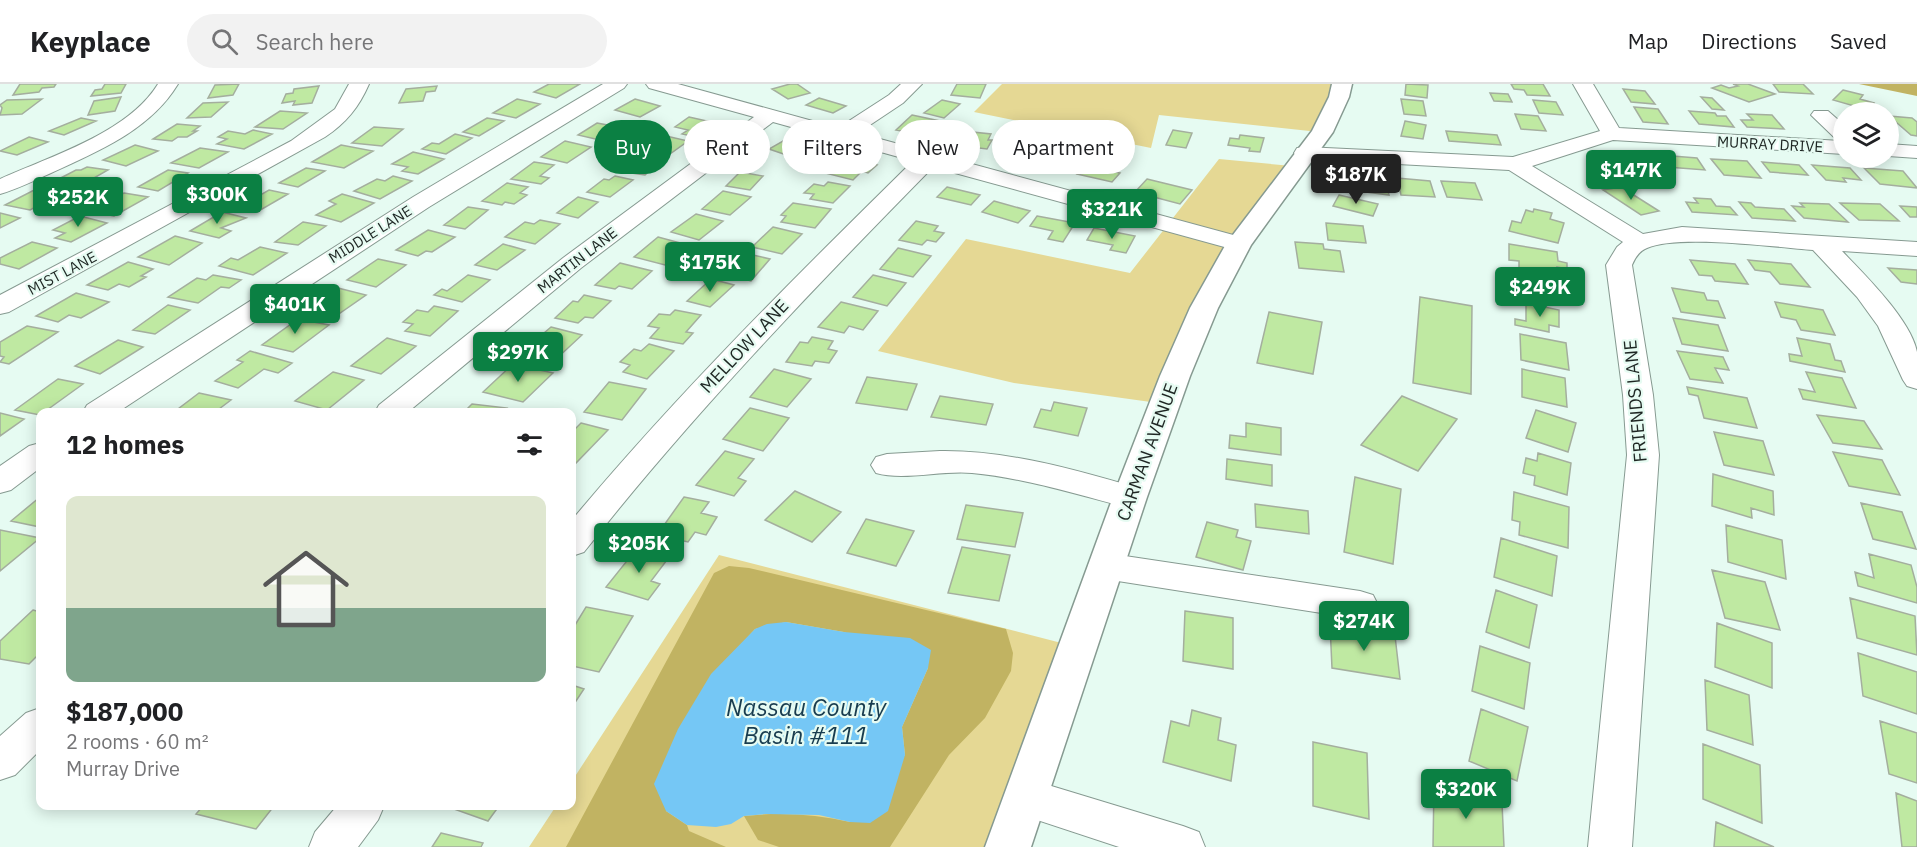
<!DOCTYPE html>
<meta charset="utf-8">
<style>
:root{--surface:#fff;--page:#f2f2f2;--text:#202124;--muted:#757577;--line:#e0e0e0;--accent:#0b8043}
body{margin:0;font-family:"IBM Plex Sans",sans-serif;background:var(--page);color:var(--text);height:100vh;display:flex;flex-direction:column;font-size:22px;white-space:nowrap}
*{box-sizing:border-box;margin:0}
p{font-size:20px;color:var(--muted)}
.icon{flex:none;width:33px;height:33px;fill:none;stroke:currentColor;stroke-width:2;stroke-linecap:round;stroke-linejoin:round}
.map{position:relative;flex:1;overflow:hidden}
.details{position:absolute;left:36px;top:324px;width:540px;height:402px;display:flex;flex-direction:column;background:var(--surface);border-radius:12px;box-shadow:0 3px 15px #0003}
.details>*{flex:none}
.banner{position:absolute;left:594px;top:36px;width:570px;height:54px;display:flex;gap:12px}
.buttons{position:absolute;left:1833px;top:18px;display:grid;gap:12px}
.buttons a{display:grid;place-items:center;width:66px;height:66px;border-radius:50%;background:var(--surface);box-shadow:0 3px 15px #0003;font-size:30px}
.price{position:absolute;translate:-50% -51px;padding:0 14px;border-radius:6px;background:var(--accent);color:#fff;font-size:20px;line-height:39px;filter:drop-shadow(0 2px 3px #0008)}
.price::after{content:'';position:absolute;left:50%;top:36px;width:18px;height:14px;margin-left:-9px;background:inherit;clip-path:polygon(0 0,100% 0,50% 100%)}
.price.active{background:#222;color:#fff}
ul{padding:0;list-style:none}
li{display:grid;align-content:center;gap:12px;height:318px;padding:0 30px}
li+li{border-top:2px solid var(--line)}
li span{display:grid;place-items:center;height:186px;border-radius:12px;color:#555}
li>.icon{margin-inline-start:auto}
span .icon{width:108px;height:108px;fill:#fffc;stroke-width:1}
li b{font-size:26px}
h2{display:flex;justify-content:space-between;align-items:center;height:72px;padding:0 30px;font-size:26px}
.tag{padding:0 21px;border-radius:27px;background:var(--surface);box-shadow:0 3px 15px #0003;font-size:21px;line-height:54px}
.tag.active{background:var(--accent);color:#fff}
header{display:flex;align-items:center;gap:36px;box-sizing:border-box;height:84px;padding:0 30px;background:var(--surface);border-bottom:2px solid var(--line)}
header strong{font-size:28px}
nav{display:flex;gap:33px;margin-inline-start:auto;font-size:21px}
.search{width:420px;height:54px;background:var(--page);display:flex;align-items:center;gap:15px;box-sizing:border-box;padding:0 21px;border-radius:33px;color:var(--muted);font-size:22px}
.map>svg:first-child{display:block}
</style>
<header>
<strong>Keyplace</strong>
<div class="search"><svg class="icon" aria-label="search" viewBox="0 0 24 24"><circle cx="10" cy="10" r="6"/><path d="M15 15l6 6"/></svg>Search here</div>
<nav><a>Map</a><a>Directions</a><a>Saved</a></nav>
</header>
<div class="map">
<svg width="1917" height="763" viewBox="0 0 1917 763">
<rect width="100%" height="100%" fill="#e6fbf2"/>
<!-- green -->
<path fill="#e5d894" d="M1002,0H1339L1319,48L1159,31L1151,64L974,28Z
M1219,75L1292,82L1158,319L1014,299L878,267L966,155L1130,189Z
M719,471L1077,563L1008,763H529L556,722H572V697Z"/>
<!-- forest -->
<path fill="#c1b362" d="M1859,0H1917V12Z
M729,482L749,484L1006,545L1013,569L1011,587L985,634L949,671L890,763H779L758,756L744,732C780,728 815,730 850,738L905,671L902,643L928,584L844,548L786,538L755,545L746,555L666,727L687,741L689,747L726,763H566L714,489Z"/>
<!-- water -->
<path fill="#75c7f5" d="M786,538L844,548L910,554L931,566L928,584L902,643L905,671L888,727L870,739L850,738L819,731L766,730L744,732L731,740L716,743L687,741L666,727L654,700L678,645L711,590L755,545L767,540Z"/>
<!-- building -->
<path fill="#bfe9a2" stroke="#a4ae9e" stroke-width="1.5" d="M20,0H56L54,3L42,4L39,8L13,11Z
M105,0H126L121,9L91,12L95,6L102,5Z
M239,0L233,11L208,14L215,1Z
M549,0H580L556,14L534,8Z
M790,0H797L810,9L788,15L772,5Z
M957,0H986L980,14L951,11Z
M1406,0L1428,1L1427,14L1405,11Z
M1511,0H1543L1550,12L1527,11L1524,6L1514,5Z
M1733,0H1748L1775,10L1749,18L1712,4L1721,1L1729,4L1738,2Z
M1773,0H1803L1813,10L1779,8Z
M319,2L312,19L293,21L295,17L282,19L286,10L293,9L294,5Z
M437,2L435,7L426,8L423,17L399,19L406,5Z
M1623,5L1645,7L1655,20L1631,18Z
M1843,6L1863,11L1860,15L1874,19L1868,26L1833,16Z
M1490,9L1508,10L1512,18L1494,17Z
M121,13L115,27L88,31L94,17Z
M1701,13L1712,14L1724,26L1712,25Z
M819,14L846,22L833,29L806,21Z
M42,15L22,30L0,31L2,24L0,21L7,16Z
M517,15L540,20L516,34L493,29Z
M635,15L660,22L640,33L615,26Z
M1401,15L1423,17L1426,32L1404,30Z
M942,16L960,20L944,34L924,29Z
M1533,16L1556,18L1563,31L1539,29Z
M228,18L211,33L187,34L203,19Z
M1634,23L1658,25L1668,40L1643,38Z
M280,27L307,29L283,45L255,43Z
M1689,27L1715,29L1717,32H1726L1734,43L1699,40Z
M1515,30L1538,32L1546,47L1521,45Z
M1747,30L1772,31L1784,45L1747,43L1741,36H1753Z
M912,31L940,37L931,46L936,47L930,52L896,46Z
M1889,32L1912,34L1917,38V52L1911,51Z
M689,33L716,39L696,53L682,50L688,46L675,43Z
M81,34L96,37L64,51L49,47Z
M487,34L504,37L479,52L463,48Z
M1405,37L1426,41L1423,55L1401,52Z
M597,39L623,44L604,57L578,51Z
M177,40L200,42L193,47H197L187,53H178L172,57L153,55Z
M374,43L403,45L382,62L352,59Z
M253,46L272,50L244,65L217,60L227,55L218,53L228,47L245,50Z
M1173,46L1192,49L1186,64L1166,61Z
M963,47L991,50L988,56H992L987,65L954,61Z
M1446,47L1497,51L1501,61L1449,57Z
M455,50L472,54L446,70L422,65L432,59L439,60Z
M662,51L688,57L670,70L643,64Z
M1240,51L1264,54L1260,68L1249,67L1250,64L1228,61L1230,54L1239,55Z
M29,53L48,58L17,71L0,67Z
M1008,55L1040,61L1028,74L996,68Z
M565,57L591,63L567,79L541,73Z
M783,57L809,65L795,74L769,65Z
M135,61L158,67L126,82L103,76Z
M341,61L373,67L344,84L312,78Z
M200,64L228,68L199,84L171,79Z
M1052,65L1083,73L1068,87L1037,79Z
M413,68L444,75L418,90L402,87L408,83L392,80Z
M1636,70L1654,79L1617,92L1599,84Z
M1660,71L1697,74L1705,86L1667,83Z
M839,73L877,81L868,89L862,87L853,96L825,89L836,80L832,79Z
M631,75L658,79L645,91L617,87Z
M1711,75L1747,77L1761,94L1724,91Z
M1090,76L1115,81L1111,87L1120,89L1112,98L1077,90Z
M534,78L554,81L540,92L549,94L541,100L511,95Z
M1762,78L1799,81L1808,91L1770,88Z
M1812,81L1850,84L1861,96L1843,94L1846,98L1826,96Z
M87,83L108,86L87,98L79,97L71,101L53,98L76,86H81Z
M306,84L325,87L298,103L279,99Z
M1864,84L1903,87L1917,104L1880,100Z
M168,86L188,89L158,107L138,103Z
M740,88L763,92L750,106L726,102Z
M1349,91L1385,94L1389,111L1352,106Z
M393,92L412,97L380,115L354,107L377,95L385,97Z
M615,92L633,96L610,113L587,108L604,95L609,96Z
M1397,94L1430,97L1435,113L1401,111Z
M1147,95L1192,106L1180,120L1135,108Z
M1441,97L1475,99L1482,116L1447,113Z
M828,98L850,102L833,119L810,115L814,110L804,109L814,100L824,102Z
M507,99L528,103L520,109L527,111L514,120L505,118L502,121L482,117Z
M40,103L64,108L30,126L5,121Z
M947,103L980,111L971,121L937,113Z
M1621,103L1659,127L1641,131L1603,106Z
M269,106L288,110L257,128L238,124Z
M723,107L751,113L730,131L702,125Z
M124,109L148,113L114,132L89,127Z
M342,110L374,119L341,138L316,131L336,120L329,117Z
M1339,111L1378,120L1373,132L1333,122Z
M578,113L598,118L578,134L557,129Z
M1694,114L1711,115L1716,122L1730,123L1737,131L1692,128L1686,118L1698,119Z
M994,117L1030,127L1018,139L982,128Z
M1739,118L1751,119L1755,123L1784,125L1795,137L1752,134Z
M793,119L831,125L815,144L781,138L786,132L781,131Z
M1800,119L1829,120L1848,138L1804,134L1792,122L1804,123Z
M1840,119L1880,120L1899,137L1859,136Z
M1900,122L1917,123V133H1910Z
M468,123L488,126L465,145L444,141Z
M1534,125L1552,129L1550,135L1564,139L1558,159L1509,147L1512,137L1521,139L1526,126L1533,128Z
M222,128L246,134L221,144L231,147L219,154L190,147Z
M0,129L20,134L0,144Z
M696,130L723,137L699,156L671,148Z
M80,132L107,139L71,158L55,154L65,149L53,146Z
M1037,132L1075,139L1063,158L1048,155L1053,147L1030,142Z
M540,136L560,140L535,160L505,153L525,138L534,140Z
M916,137L938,142L934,147L944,149L936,158L927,156L922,161L899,156Z
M303,138L326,142L298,161L275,158Z
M1326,139L1363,142L1366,159L1328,156Z
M773,143L802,150L782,170L752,163Z
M1094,144L1135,152L1126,169L1110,166L1113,161L1087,156Z
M428,146L455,153L432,168L426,167L418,172L396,166Z
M175,152L202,159L169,181L138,173Z
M658,153L688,161L665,181L634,173Z
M32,158L57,164L19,185L0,180V174Z
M1295,158L1323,160L1324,165L1340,167L1344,188L1299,184Z
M503,160L525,166L497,186L475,181Z
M1509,160L1557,168L1558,177L1567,179V185L1557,183L1558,191L1519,184V177L1509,176Z
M260,163L287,169L253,191L219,182L231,174L238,176Z
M898,164L931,172L913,193L880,185Z
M740,168L770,175L751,197L723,190L729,184L724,183Z
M378,175L406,181L376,203L347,196Z
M1690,176L1735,180L1748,200L1715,197L1712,192L1699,191Z
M1748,176L1791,180L1810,203L1780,200L1770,188L1755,186Z
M128,178L153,185L141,192L146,193L129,203L119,200L108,206L87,201Z
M620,179L652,187L632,205L619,202L615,205L595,201Z
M1888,184L1917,186V200L1901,198Z
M1522,190L1553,194L1557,217L1525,213Z
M213,191L241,196L229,204L221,203L198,219L168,213L197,194L206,196Z
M468,191L490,196L462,218L434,211L442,205L447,207Z
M873,191L906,199L887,222L853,213Z
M711,195L734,201L710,223L687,217Z
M338,204L366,211L333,234L304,226Z
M1672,204L1704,209L1707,216L1718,217L1725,234L1681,228Z
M76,209L109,218L81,234L69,231L58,238L36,232Z
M584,211L611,217L593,234L585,233L578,239L555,234L573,217L578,218Z
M1420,213L1472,222L1471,310L1413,299Z
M841,218L878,227L863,246L849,242L844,249L818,243Z
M1775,218L1823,226L1835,251L1801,246L1796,236L1781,233Z
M1526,219L1559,226V243L1549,241V248L1515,241V235L1526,237Z
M168,221L190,226L155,250L133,246Z
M434,222L458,227L430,252L405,247L413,240L403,238L417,226L428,228Z
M675,226L701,231L686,248L693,249L683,260L650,254L659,244L648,242L659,230L670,231Z
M1269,228L1322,238L1313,290L1257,279Z
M1673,234L1718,241L1728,267L1682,260Z
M298,235L329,241L293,268L262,261Z
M27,242L58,248L9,280L0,278L4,273L0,272V258Z
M551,243L582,251L554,277L522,268Z
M1520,250L1566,259L1569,286L1521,276Z
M812,253L833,257L828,265L837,267L829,279L815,277L812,282L786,278L800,258L808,259Z
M387,254L416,262L381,290L351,282Z
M1797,254L1830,260L1835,276L1841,277L1845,288L1790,277L1789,270L1802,272Z
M118,256L143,263L100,290L75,282Z
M649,260L674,267L647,295L623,288L630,281L620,278L634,265L641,267Z
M250,267L292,279L278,289L264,285L238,304L215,297L243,278L237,276Z
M1677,267L1723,273L1729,286L1715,284L1723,299L1690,295Z
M513,280L553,289L523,318L483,308Z
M774,285L811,295L787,323L750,313Z
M1522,285L1565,294L1567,323L1522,313Z
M333,288L364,296L327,326L295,317Z
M1806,288L1842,294L1856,324L1803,315L1799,305L1815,308Z
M867,293L917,300L907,326L856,319Z
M58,295L83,300L40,331L15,326Z
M609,298L646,305L622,336L584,328Z
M1687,303L1747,314L1757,344L1704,334L1698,312L1689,310Z
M199,309L231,316L215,328H174Z
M940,312L993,320L986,341L931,333Z
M1402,312L1457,335L1418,387L1361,361Z
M1054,318L1087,324L1078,352L1034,343L1041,325L1051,327Z
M472,320L507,324L504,328H464Z
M750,324L789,334L763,367L723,355Z
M1536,326L1576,339L1568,368L1526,354Z
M0,329L24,335L0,352Z
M1817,331L1864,337L1882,365L1833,359Z
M581,339L608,346L576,379L572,377V348Z
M1246,339L1281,344V371L1229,364L1230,351L1246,353Z
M1714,348L1763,357L1774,391L1724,381Z
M725,367L754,375L738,394L746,397L734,412L696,401Z
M1833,368L1882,376L1900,411L1849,402Z
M1538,369L1571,379L1567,411L1534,401L1535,392L1523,389L1526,374L1537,377Z
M1227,375L1272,381V402L1226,395Z
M1713,390L1773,407L1774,431L1751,424L1752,434L1712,422Z
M1355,393L1401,405L1393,480L1344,468Z
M795,407L841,428L812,458L765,436Z
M1514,408L1569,423L1568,464L1519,451L1520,438L1512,436Z
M40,413V443L11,437Z
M684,413L709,418L701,429L717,433L706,451L695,448L688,458L657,451Z
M1861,419L1902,428L1916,465L1873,455Z
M1255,420L1308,427L1309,450L1256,443Z
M966,421L1023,429L1015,463L957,455Z
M866,435L914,447L896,482L847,469Z
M1207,438L1238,446L1236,453L1251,457L1243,486L1196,473Z
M1726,441L1782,456L1786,495L1728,478Z
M0,446L40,454L0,487Z
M1501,454L1557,472L1552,512L1494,493Z
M638,463L670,472L651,497L660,500L648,516L606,503Z
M962,463L1010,471L999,517L948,509Z
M1869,470L1911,481L1917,503V519L1858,502L1855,488L1874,494Z
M1712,486L1765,498L1780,546L1725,534Z
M1496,506L1537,521L1529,564L1486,548Z
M1850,514L1915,532L1917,571L1857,554Z
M586,523L633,532L599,588L572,582V546Z
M33,526L40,528V569L29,580L0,575V557Z
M1185,527L1233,534V585L1183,577Z
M1717,539L1772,559V604L1715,583Z
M1330,541L1395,552L1400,595L1332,584Z
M1480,562L1530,579L1524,625L1472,607Z
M1858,569L1917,588V630L1863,612Z
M1705,596L1749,611L1753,661L1707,646Z
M572,601L584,605L572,623Z
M1481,625L1528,643L1517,697L1469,677Z
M1192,626L1221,634L1218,656L1236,661L1231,697L1163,678L1171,637L1189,642Z
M1880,637L1917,649V699L1889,690Z
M1313,658L1367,669L1369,735L1313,722Z
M1703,660L1760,681L1762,739L1703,715Z
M1434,700L1502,719L1504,763H1433Z
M1896,709L1917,717V763H1902Z
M203,722H274L256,745L196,730Z
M453,722H499L488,737L451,724Z
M1716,738L1774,763H1714Z
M441,749L483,759L481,763H432Z"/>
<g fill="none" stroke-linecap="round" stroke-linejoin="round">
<!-- minor casing -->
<g stroke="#869a91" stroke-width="2">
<path id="minor" d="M158,0H178C150,46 99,67 51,89C35,96 18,105 0,110V95C51,72 128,49 158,0Z
M349,0H369C359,23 346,39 325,53L9,228L0,230V211L291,57L335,25Z
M603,0H627L624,4L429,123L118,328H83L87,321L413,113Z
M646,0H678L838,44L889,11L901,0H922L903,19L858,49L1248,155L1251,160L1248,165L1239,167L933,83C811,207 692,331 584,468L572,472V436C678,309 795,193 913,77L773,38L581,184L408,328H375L379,321L563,174L754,33L649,4Z
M1573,0H1593L1619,44L1841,57L1837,56L1811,31L1814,27H1828L1844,41V70L1613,56L1532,82L1643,150L1682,143L1917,158V172L1842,167C1864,190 1911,236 1917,268C1917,279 1917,293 1917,305L1907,302L1903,296L1878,242L1857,213L1813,166C1776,163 1677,150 1647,164C1639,167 1635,174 1632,181L1653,311L1659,371L1632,763H1588L1627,371L1623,311L1606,181L1617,163L1623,158L1509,86L1305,75L1297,74L1294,69L1297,64L1305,63L1513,73L1600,47Z
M1888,60L1917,62V74L1888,72Z
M40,359V384L11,406L0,409V382L29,362Z
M940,367C1007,366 1077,386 1141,405L1146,413L1141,421L1130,424C1078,411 1026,394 972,389C942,386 904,397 876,389L871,381L876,373L887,370Z
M1105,469L1360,507L1373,511L1378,521L1373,531L1360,535L1105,495L1093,491L1088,482L1093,473Z
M40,624V666L15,691L0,696V652L26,629Z
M1025,694L1183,742L1199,748L1205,763H1119L1010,727L1004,713L1010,699Z
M337,722H384L378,736L358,763H309L315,748Z"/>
</g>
<!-- major casing -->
<g stroke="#869a91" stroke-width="3">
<path id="major" d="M1332,0H1352L1349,13L1333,48L1251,161L1218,224L1190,292L1147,413L1031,763H985L1113,413L1160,292L1190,224L1226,160L1312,47L1329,13Z"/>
</g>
<!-- minor -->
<use href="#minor" fill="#fff" fill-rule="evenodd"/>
<!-- major -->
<use href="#major" fill="#fff" fill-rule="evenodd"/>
</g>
<g text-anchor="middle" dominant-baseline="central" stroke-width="4.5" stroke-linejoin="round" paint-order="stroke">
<!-- far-street labels -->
<g font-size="15" fill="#1e2623" stroke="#e6fbf2">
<text transform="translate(1770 60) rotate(3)">MURRAY DRIVE</text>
<text transform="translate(370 150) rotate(-32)">MIDDLE LANE</text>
<text transform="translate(577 176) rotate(-38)">MARTIN LANE</text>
<text transform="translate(62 189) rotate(-28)">MIST LANE</text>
</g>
<!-- street labels -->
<g font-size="18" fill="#1e2623" stroke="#e6fbf2">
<text transform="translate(744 262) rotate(-47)">MELLOW LANE</text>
<text transform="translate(1635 317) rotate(-95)">FRIENDS LANE</text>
<text transform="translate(1147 368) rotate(-70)">CARMAN AVENUE</text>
</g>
<!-- near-water labels -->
<g font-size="24" font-style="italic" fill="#183c4f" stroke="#e6fbf2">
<text x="806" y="623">Nassau County<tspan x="806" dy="28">Basin #111</tspan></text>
</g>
</g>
</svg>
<div class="buttons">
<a><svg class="icon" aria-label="layers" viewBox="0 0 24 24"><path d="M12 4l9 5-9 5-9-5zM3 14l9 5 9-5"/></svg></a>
</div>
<b class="price" style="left:1631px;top:117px">$147K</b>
<b class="price active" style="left:1356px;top:121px">$187K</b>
<b class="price" style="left:217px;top:141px">$300K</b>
<b class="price" style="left:78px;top:144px">$252K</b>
<b class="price" style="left:1112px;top:156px">$321K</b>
<b class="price" style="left:710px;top:209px">$175K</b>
<b class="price" style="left:1540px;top:234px">$249K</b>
<b class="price" style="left:295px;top:251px">$401K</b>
<b class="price" style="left:518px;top:299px">$297K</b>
<b class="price" style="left:639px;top:490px">$205K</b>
<b class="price" style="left:1364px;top:568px">$274K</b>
<b class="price" style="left:1466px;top:736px">$320K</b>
<div class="banner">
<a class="tag active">Buy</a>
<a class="tag">Rent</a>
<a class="tag">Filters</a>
<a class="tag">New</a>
<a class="tag">Apartment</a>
</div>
<section class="details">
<h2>12 homes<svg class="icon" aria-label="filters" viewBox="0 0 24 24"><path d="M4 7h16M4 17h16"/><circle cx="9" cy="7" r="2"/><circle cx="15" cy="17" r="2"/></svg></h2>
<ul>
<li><span style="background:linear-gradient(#dfe7d0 60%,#7fa58c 0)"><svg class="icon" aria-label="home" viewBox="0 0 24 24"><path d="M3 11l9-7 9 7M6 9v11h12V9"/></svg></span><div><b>$187,000</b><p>2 rooms · 60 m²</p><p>Murray Drive</p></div></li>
</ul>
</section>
</div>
